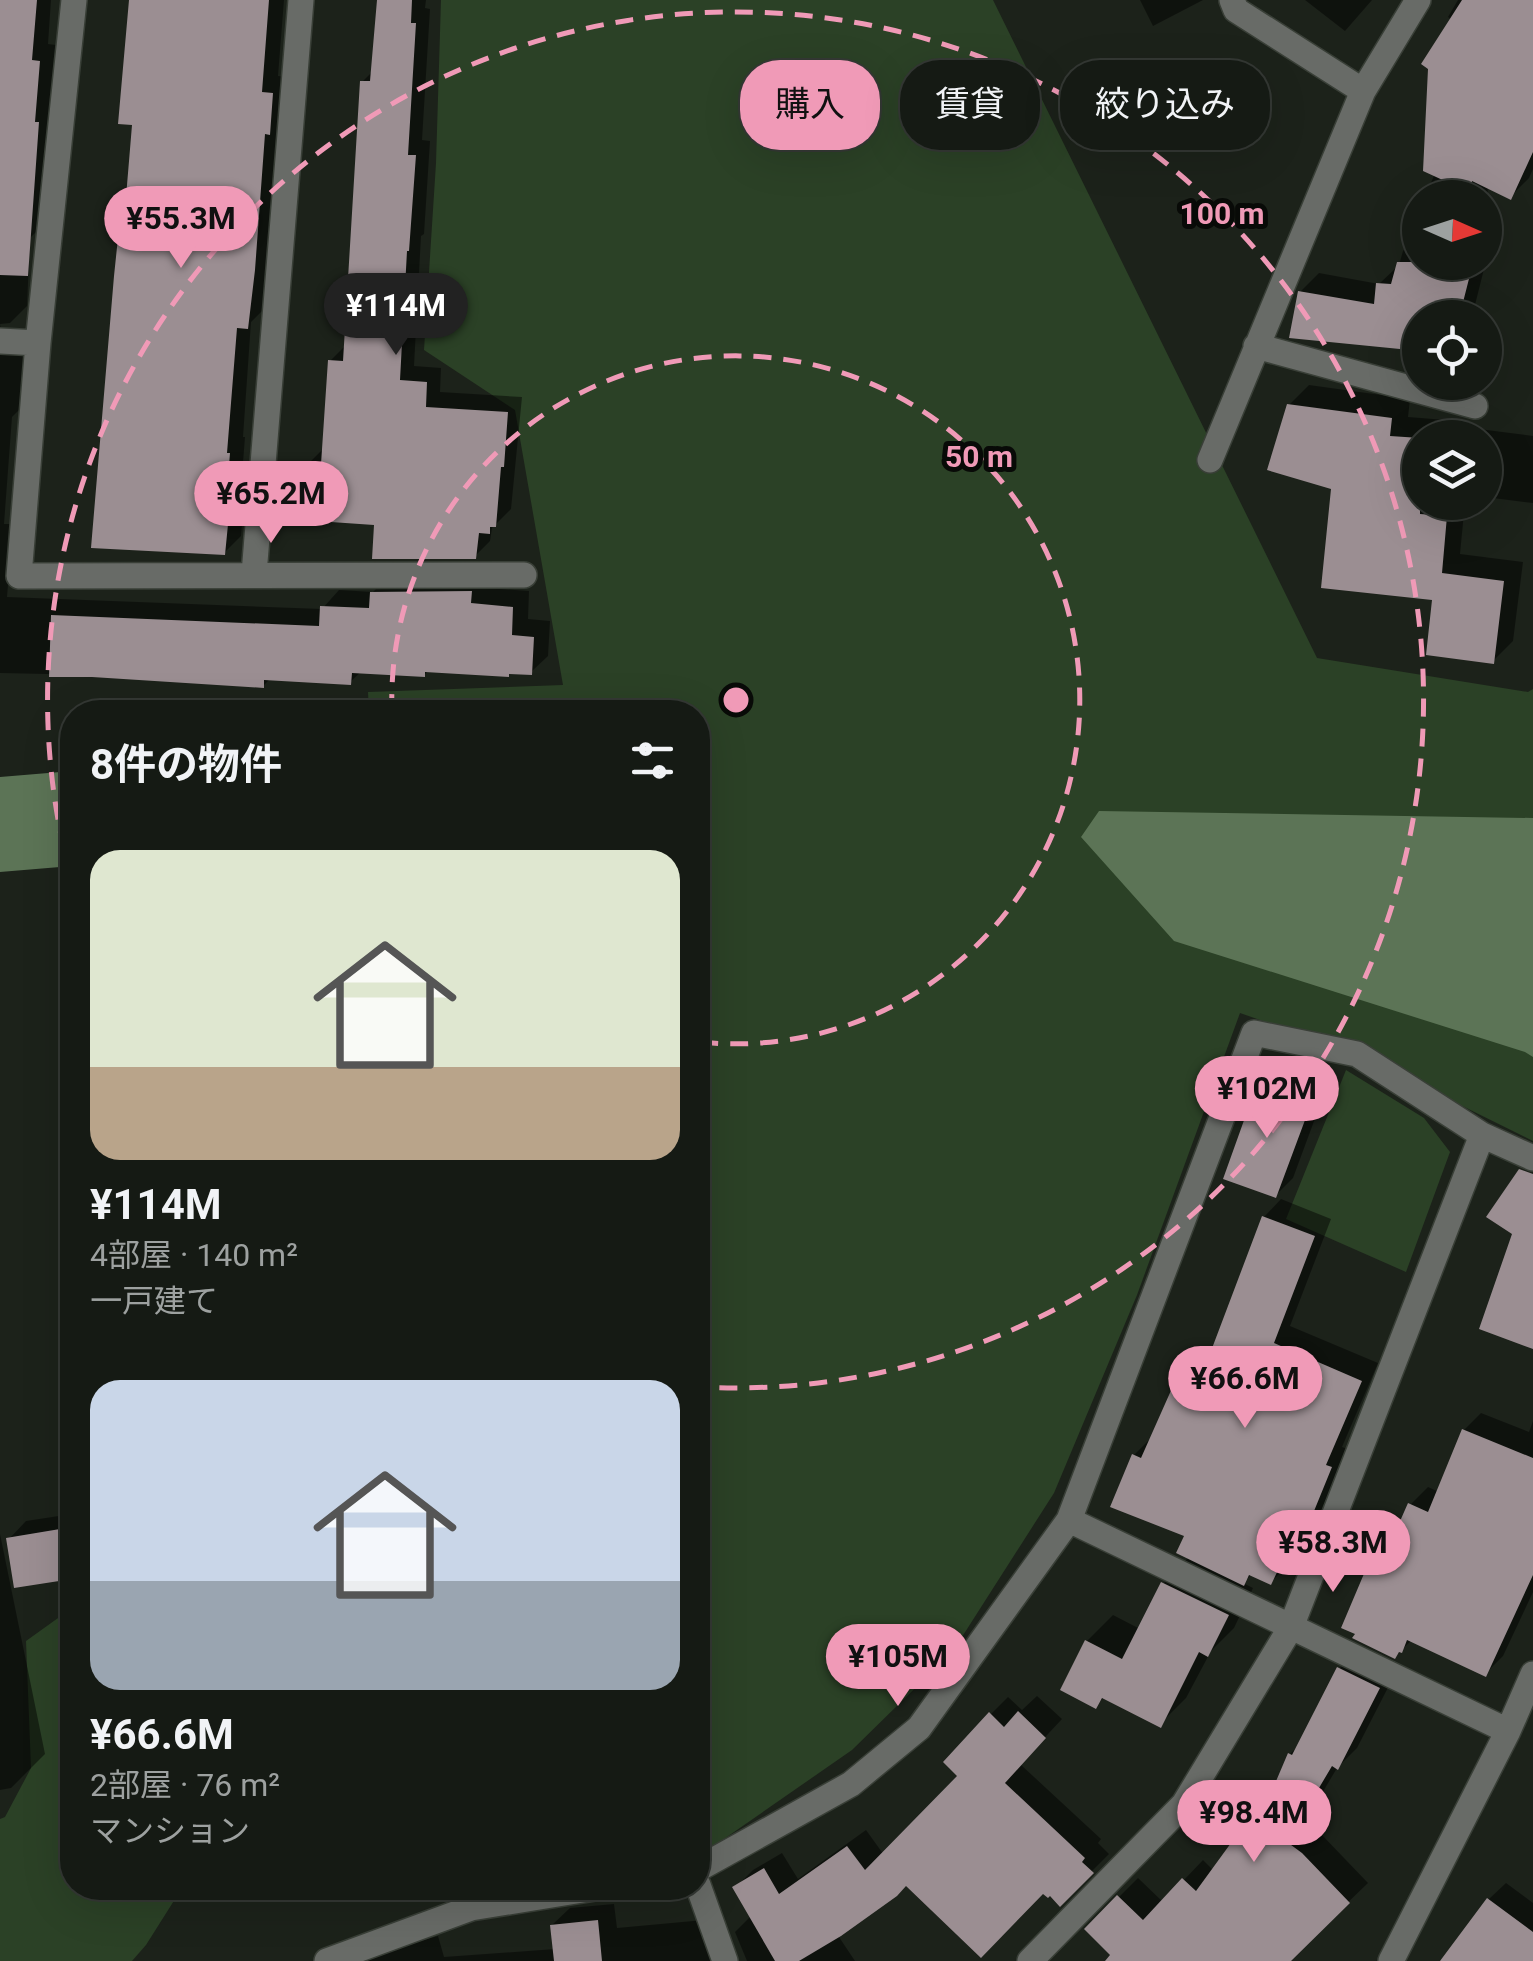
<!DOCTYPE html>
<html lang="ja">
<meta charset="utf-8">
<style>
:root{--surface:#151a14;--page:#1e231d;--text:#f1f3f6;--muted:#9da1a0;--line:#343834;--accent:#f09ab7}
body{margin:0;font-family:Roboto,"Noto Sans JP",sans-serif;background:var(--page);color:var(--text);height:100vh;display:flex;flex-direction:column;font-size:38px;white-space:nowrap}
*{box-sizing:border-box;margin:0}
p{font-size:32px;color:var(--muted)}
.icon{flex:none;width:55px;height:55px;fill:none;stroke:currentColor;stroke-width:2;stroke-linecap:round;stroke-linejoin:round}
.map{position:relative;flex:1;overflow:hidden}
.panel{position:absolute;left:60px;top:700px;width:650px;height:1200px;display:flex;flex-direction:column;background:var(--surface);border-radius:40px;box-shadow:0 10px 40px #0002,0 0 0 2px var(--line)}
.panel>*{flex:none}
.guide{position:absolute;left:740px;top:60px;width:642px;height:90px;display:flex;gap:20px}
.needle{width:65px;rotate:93deg}
.buttons{position:absolute;left:1402px;top:180px;display:grid;gap:20px}
.buttons a{display:grid;place-items:center;width:100px;height:100px;border-radius:50%;background:var(--surface);box-shadow:0 10px 40px #0002,0 0 0 2px var(--line);font-size:50px}
.price{position:absolute;translate:-50% -85px;padding:0 22px;border-radius:35px;background:var(--accent);color:#111;font-size:32px;line-height:65px;filter:drop-shadow(0 2px 5px #0008)}
.price::after{content:'';position:absolute;left:50%;top:60px;width:30px;height:22px;margin-left:-15px;background:inherit;clip-path:polygon(0 0,100% 0,50% 100%)}
.price.selected{background:#222;color:#fff}
ul{padding:0;list-style:none}
li{display:grid;align-content:center;gap:20px;height:530px;padding:0 30px}
li span{display:grid;place-items:center;height:310px;border-radius:30px;color:#555}
li>.icon{margin-inline-start:auto}
span .icon{width:180px;height:180px;fill:#fffc;stroke-width:1}
li b{font-size:42px}
h2{display:flex;justify-content:space-between;align-items:center;height:120px;padding:0 30px;font-size:42px}
.pill{padding:0 35px;border-radius:40px;background:var(--surface);box-shadow:0 10px 40px #0002,0 0 0 2px var(--line);font-size:35px;line-height:90px}
.pill.selected{background:var(--accent);color:#111}
.map>svg:first-child{display:block}
</style>
<div class="map">
<svg width="1533" height="1961" viewBox="0 0 1533 1961">
<rect width="100%" height="100%" fill="#1c221a"/>
<!-- green -->
<path fill="#2b4126" d="M441,0H993L1317,658L1528,692L1533,689V1141L1357,1054L1240,1013L1137,1295L1054,1493L953,1651L852,1750L698,1857V712H369L368,692L563,685L515,410L424,350L436,163Z
M1346,1070L1424,1118L1450,1152L1406,1272L1286,1219Z
M72,1608V1888H182L146,1945L132,1961H0V1819L5,1817L31,1768L26,1641Z"/>
<!-- water -->
<path fill="#5c7456" d="M72,771V866L0,872V777Z
M1099,811L1533,818V1057L1525,1052L1174,941L1081,837Z"/>
<!-- shadow -->
<path fill="#0007" d="M0,0H51L48,44L56,45L46,222L30,238L27,306L10,323L0,324Z
M131,0H284L278,76L288,77L264,309L251,322L243,437H245L241,488H245L241,536L224,553L123,210L127,206L135,123Z
M380,0H426L425,8L430,9L422,140L430,141L424,234L421,236L414,366L441,368L440,392L522,397L511,509L492,528L490,541L475,556L377,522L308,464L323,449L330,361L346,345L362,82L374,70Z
M1140,0H1203L1153,26Z
M1305,0H1372L1345,31Z
M1458,0H1533V169L1529,178L1510,197L1488,186L1485,230V198H1424L1471,94L1452,20L1448,17Z
M1420,233V262H1485V248L1489,249L1473,313L1468,318H1420V348L1300,292L1319,273L1379,284L1399,265L1403,251Z
M0,324L1,330L25,342L20,409L12,417L4,524H13L7,597L322,609L339,590L373,592L389,576H487L486,588L529,591L528,619L550,621L548,656L531,672L429,670L424,675L362,671L350,682L271,678L263,686L92,675L0,673Z
M1309,385L1410,399L1408,417L1471,422V428L1533,436V503L1485,497V438H1420V502H1465L1460,554L1523,562L1513,641L1493,661L1334,487L1289,405Z
M1277,1068L1327,1086L1293,1178L1276,1195L1259,1086Z
M1281,1199L1331,1219L1290,1326L1378,1363L1342,1447L1348,1449L1329,1496L1310,1536L1295,1550L1288,1565L1271,1582L1252,1574L1243,1583L1253,1588L1234,1628L1211,1651L1186,1698L1160,1724L1105,1696L1096,1706L1087,1641L1113,1615L1140,1629L1163,1584L1189,1557L1188,1535L1134,1455L1151,1438L1175,1388L1192,1370L1204,1375L1264,1217Z
M1481,1413L1529,1432L1533,1421V1592L1503,1656L1485,1674L1412,1640L1395,1656L1368,1571L1386,1553H1389L1410,1505L1428,1487L1439,1492L1464,1430Z
M72,1514V1576L16,1585L9,1539L26,1521Z
M0,1534L45,1754L11,1788L0,1790Z
M1359,1649L1398,1668L1357,1748L1337,1768L1305,1822L1321,1834L1368,1883L1287,1961H1117L1087,1929L1138,1878L1163,1902L1203,1860L1214,1871L1267,1792L1280,1780L1290,1754L1300,1744L1339,1669Z
M1037,1696L1062,1719L1020,1764L1101,1839L1098,1843L1109,1854L1060,1903L1043,1890L907,1883L837,1934L855,1961H747L735,1932L752,1915L735,1888L753,1870L782,1853L798,1879L866,1830L884,1855L961,1776L991,1714L1008,1697L1022,1710Z
M1506,1883L1533,1903V1961H1444L1489,1899Z
M614,1904L617,1928L715,1919L731,1961H366L372,1955L438,1936L444,1957L555,1949L552,1925L570,1908Z"/>
<!-- building -->
<path fill="#9b8e92" d="M0,0H37L32,60L40,61L35,122H39L28,276L0,275Z
M129,0H269L262,92L273,93L270,135L265,134L255,270L248,329L237,328L227,453H230L226,504H230L225,555L91,548L114,276L121,209H125L132,125L118,124Z
M377,0H412L411,23H416L408,155H416L409,251H407L400,380L427,382L426,407L508,412L504,467H501L496,527H490V534L479,533L476,559H372L374,525L302,520L306,463L321,464L328,360L343,361L360,81H370Z
M1462,0H1533V152L1511,200L1472,181L1471,193L1423,171L1428,69L1421,64Z
M1397,262H1466V267H1472L1459,318H1420V351L1289,338L1298,291L1374,304L1376,283L1391,284Z
M1287,404L1392,418L1390,436L1420,438V514L1447,516L1442,573L1504,581L1494,664L1426,655L1432,600L1321,588L1331,489L1267,470Z
M472,591L471,603L513,607L512,635L534,637L532,675L509,674V677L425,672V677L352,673L351,685L264,680V688L92,677H49L51,615L319,626L320,606L369,608L370,592Z
M1257,1084L1311,1104L1276,1198L1223,1179Z
M1519,1169L1533,1174V1349L1479,1329L1512,1234L1486,1217Z
M1262,1216L1315,1236L1274,1343L1362,1381L1326,1465L1332,1467L1312,1516L1293,1556L1286,1553L1271,1585L1249,1575L1244,1586L1176,1553L1184,1536L1110,1507L1132,1454L1141,1458L1173,1386L1194,1396Z
M1462,1429L1533,1458V1575L1486,1677L1407,1640L1402,1653L1399,1652L1395,1659L1352,1638L1355,1634L1341,1628L1366,1569H1379L1408,1503L1428,1512Z
M72,1527V1579L14,1588L6,1538Z
M1161,1582L1229,1615L1208,1657L1199,1652L1161,1728L1102,1698L1096,1709L1060,1690L1085,1640L1122,1659Z
M1337,1667L1380,1688L1338,1770L1332,1766L1287,1842L1302,1853L1350,1903L1291,1961H1105L1110,1955L1084,1929L1117,1895L1143,1920L1182,1878L1196,1891L1247,1821L1265,1791L1271,1793L1288,1753L1292,1755Z
M1018,1711L1046,1738L1005,1783L1085,1858L1082,1862L1094,1873L1060,1907L1050,1896L1048,1898L1043,1894L981,1958L906,1886L897,1896L841,1936L799,1961H775L732,1887L764,1868L779,1894L847,1846L865,1870L957,1776L943,1762L989,1712L1004,1727Z
M1487,1898L1533,1932V1961H1440Z
M598,1920L602,1961H554L550,1925Z"/>
<g fill="none" stroke-linecap="round" stroke-linejoin="round">
<!-- minor casing -->
<g stroke="#393f37" stroke-width="28">
<path id="minor" d="M74,0L38,343L19,576L524,575
M1232,0L1236,10L1363,91
M0,341L38,343
M1256,346L1475,406
M1210,460L1363,91L1418,0
M254,574L301,0
M1069,1520L1508,1731
M698,1869L851,1784L919,1728L1069,1520L1254,1033L1357,1054L1482,1135L1533,1158
M698,1885L725,1961
M327,1961L471,1908L595,1888
M1030,1961L1184,1804L1291,1627L1482,1135
M1391,1961L1508,1731L1533,1674"/>
</g>
<!-- minor -->
<use href="#minor" stroke="#686b67" stroke-width="25"/>
</g>
<!-- distance rings -->
<g fill="none" stroke="#f09ab7" stroke-width="5" stroke-dasharray="18 12">
<path d="M392 712A344 344 0 1 1 700 1042"/>
<path d="M71 878A688 688 0 1 1 700 1387"/>
</g>
<circle cx="736" cy="700" r="15" fill="#f09ab7" stroke="#080a07" stroke-width="5"/>
<g font-size="30" text-anchor="middle" font-weight="bold" fill="#f09ab7" stroke="#080a07" stroke-width="10" stroke-linejoin="round" paint-order="stroke">
<text x="1222" y="224">100 m</text>
<text x="979" y="467">50 m</text>
</g>
</svg>
<div class="buttons">
<a><svg class="needle" viewBox="-14 -14 28 28"><path d="M0-13l5 13h-10z" fill="#e53935"/><path d="M0 13l5-13h-10z" fill="#9da1a0"/></svg></a>
<a><svg class="icon" aria-label="locate" viewBox="0 0 24 24"><circle cx="12" cy="12" r="6"/><path d="M12 2v4M12 18v4M2 12h4M18 12h4"/></svg></a>
<a><svg class="icon" aria-label="layers" viewBox="0 0 24 24"><path d="M12 4l9 5-9 5-9-5zM3 14l9 5 9-5"/></svg></a>
</div>
<b class="price" style="left:181px;top:271px">¥55.3M</b>
<b class="price selected" style="left:396px;top:358px">¥114M</b>
<b class="price" style="left:271px;top:546px">¥65.2M</b>
<b class="price" style="left:1267px;top:1141px">¥102M</b>
<b class="price" style="left:1245px;top:1431px">¥66.6M</b>
<b class="price" style="left:1333px;top:1595px">¥58.3M</b>
<b class="price" style="left:898px;top:1709px">¥105M</b>
<b class="price" style="left:1254px;top:1865px">¥98.4M</b>
<div class="guide">
<a class="pill selected">購入</a>
<a class="pill">賃貸</a>
<a class="pill">絞り込み</a>
</div>
<section class="panel">
<h2>8件の物件<svg class="icon" aria-label="filters" viewBox="0 0 24 24"><path d="M4 7h16M4 17h16"/><circle cx="9" cy="7" r="2"/><circle cx="15" cy="17" r="2"/></svg></h2>
<ul>
<li><span style="background:linear-gradient(#dfe7d0 70%,#b9a48a 0)"><svg class="icon" aria-label="home" viewBox="0 0 24 24"><path d="M3 11l9-7 9 7M6 9v11h12V9"/></svg></span><div><b>¥114M</b><p>4部屋 · 140 m²</p><p>一戸建て</p></div></li>
<li><span style="background:linear-gradient(#c9d6e8 65%,#9aa5b1 0)"><svg class="icon" aria-label="home" viewBox="0 0 24 24"><path d="M3 11l9-7 9 7M6 9v11h12V9"/></svg></span><div><b>¥66.6M</b><p>2部屋 · 76 m²</p><p>マンション</p></div></li>
</ul>
</section>
</div>
